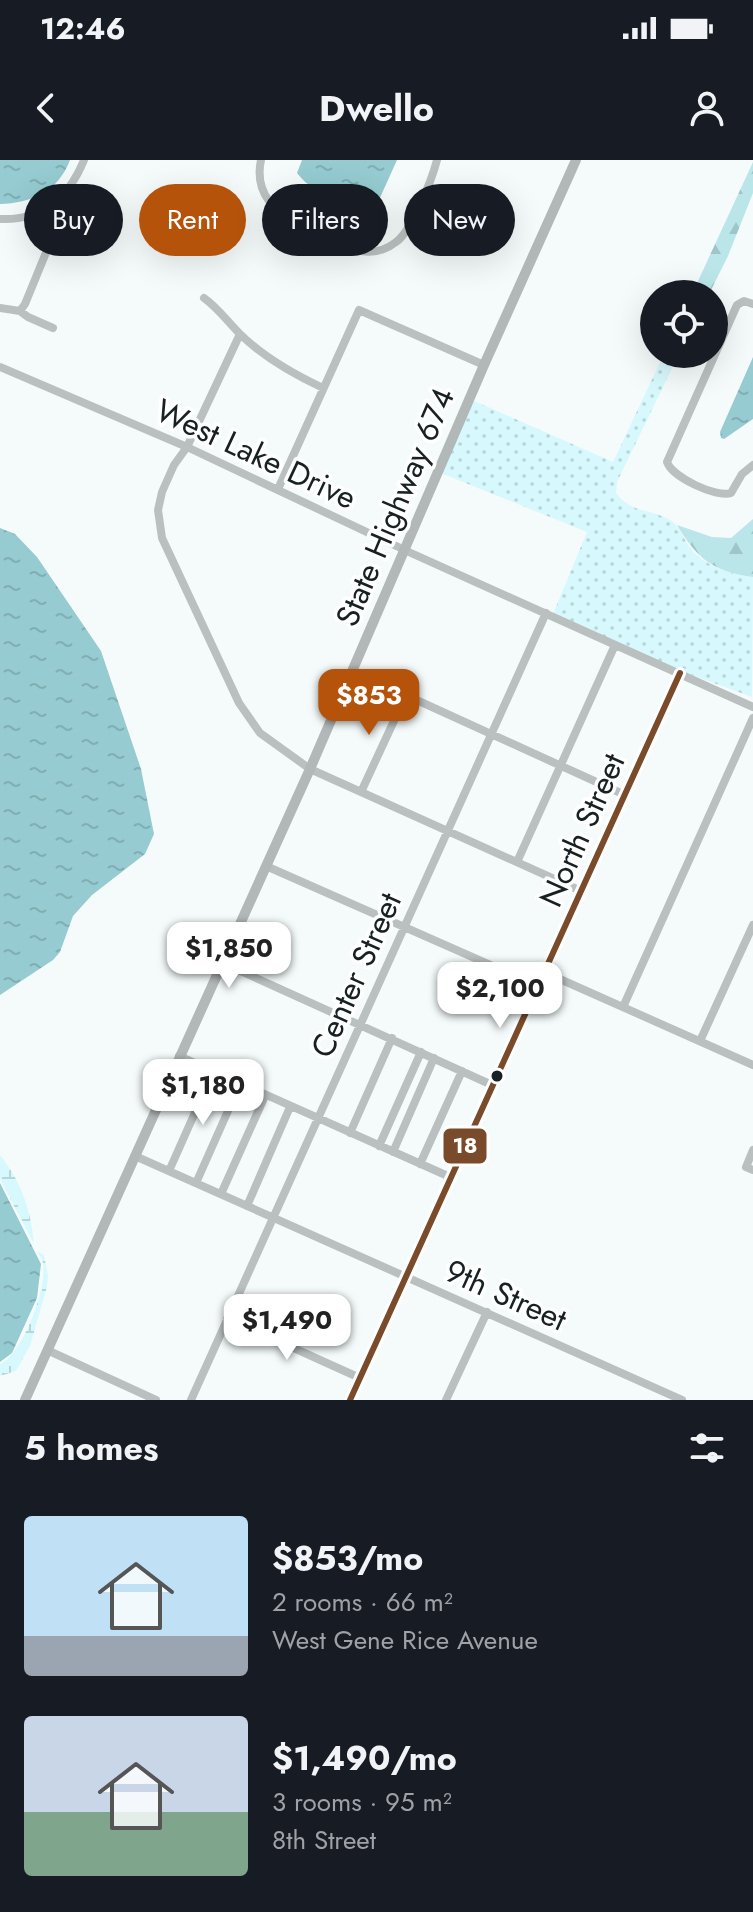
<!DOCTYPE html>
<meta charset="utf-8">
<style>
:root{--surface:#171b24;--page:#20242c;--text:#f1f3f6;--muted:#9ea1a6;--accent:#b45309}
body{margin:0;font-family:Jost,sans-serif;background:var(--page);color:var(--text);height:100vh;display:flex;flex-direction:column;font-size:30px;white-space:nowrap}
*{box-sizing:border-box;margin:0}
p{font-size:26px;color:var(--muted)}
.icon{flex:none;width:44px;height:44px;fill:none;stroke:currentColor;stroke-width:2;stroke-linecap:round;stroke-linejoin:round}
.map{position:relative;height:1240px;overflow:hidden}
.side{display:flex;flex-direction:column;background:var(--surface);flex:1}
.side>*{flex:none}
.hud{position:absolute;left:24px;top:24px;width:706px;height:72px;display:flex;gap:16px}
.buttons{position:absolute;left:640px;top:120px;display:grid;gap:16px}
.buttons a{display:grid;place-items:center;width:88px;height:88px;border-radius:50%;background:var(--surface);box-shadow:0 8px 32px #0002;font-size:40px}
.price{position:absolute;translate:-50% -68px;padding:0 18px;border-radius:16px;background:#fff;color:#222;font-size:26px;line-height:52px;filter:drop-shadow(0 2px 4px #0008)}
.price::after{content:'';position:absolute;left:50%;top:48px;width:24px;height:18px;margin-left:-12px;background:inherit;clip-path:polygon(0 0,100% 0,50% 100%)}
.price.active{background:var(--accent);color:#fff}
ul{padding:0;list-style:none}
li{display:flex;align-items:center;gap:24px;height:200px;padding:0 24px}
li span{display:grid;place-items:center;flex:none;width:224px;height:160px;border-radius:8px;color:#555}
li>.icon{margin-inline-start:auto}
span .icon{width:96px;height:96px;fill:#fffc;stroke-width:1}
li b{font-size:34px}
h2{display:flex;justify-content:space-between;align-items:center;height:96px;padding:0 24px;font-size:34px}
.tag{padding:0 28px;border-radius:36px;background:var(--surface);box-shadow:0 8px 32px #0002;font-size:28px;line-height:72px}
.tag.active{background:var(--accent);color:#fff}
.status{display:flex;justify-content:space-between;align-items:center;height:56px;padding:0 40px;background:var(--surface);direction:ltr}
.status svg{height:22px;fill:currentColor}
header{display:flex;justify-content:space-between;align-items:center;height:104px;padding:0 24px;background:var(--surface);font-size:36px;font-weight:700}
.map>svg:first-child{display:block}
</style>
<div class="status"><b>12:46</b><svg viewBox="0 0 49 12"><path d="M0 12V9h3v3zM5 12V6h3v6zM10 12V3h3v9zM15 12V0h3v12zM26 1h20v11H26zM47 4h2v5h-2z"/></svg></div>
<header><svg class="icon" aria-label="back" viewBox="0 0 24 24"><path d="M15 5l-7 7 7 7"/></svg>Dwello<svg class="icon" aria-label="person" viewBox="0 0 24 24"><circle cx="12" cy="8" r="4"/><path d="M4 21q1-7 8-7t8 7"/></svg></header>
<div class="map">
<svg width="753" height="1240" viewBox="0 0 753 1240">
<defs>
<pattern id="grass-dots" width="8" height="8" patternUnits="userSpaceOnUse" patternTransform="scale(2)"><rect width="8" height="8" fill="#d7f9fd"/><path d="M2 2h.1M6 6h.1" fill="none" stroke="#b8d5d9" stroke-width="1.8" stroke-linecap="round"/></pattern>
<pattern id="forest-firs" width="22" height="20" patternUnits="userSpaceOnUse" patternTransform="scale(2)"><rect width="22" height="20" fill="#bae6ea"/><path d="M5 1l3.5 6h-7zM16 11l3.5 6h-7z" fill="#9fc5c8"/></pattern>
<pattern id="wetland-marsh" width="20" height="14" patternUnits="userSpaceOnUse" patternTransform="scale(2)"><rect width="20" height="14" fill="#d7f9fd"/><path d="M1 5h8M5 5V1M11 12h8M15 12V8" fill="none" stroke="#b8d5d9"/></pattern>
<pattern id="water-ripples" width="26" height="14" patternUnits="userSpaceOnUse" patternTransform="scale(2)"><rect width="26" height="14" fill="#95cbd1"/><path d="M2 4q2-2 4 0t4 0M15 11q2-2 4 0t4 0" fill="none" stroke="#80aeb3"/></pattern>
</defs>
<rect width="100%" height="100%" fill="#f5fbfb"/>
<!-- grass -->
<path fill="url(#grass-dots)" d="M664,194H679L617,322L616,333C632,354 650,348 670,360C679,365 683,377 688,385C702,406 730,414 753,417L752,537L678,510L553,454L587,372L441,313L472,240L613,302Z"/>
<!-- forest -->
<path fill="url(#forest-firs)" d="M753,2V33L728,96L709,134H692Z
M753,359V417C714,412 697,399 677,365L712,377L731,378Z"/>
<!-- wetland -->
<path fill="url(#wetland-marsh)" d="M0,995C21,1021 31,1050 34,1084L0,1019Z
M37,1091L44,1095L48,1116L47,1127L30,1186L16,1211L0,1216V1204C22,1196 48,1126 43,1103C42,1098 39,1095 37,1091Z"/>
<!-- water -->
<path fill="url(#water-ripples)" d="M0,0H70C58,32 31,43 0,44Z
M302,0H397L374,51L369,53C344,43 314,35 297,13Z
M753,197V259L724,279L721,278L720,272Z
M0,368L15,374L37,397L101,491L141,609L154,674L145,694L92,735L73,756L60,792L53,800L0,835Z
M0,1023L41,1104L37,1138L12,1193L0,1202Z"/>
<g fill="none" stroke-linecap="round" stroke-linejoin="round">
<!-- minor -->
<path stroke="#babfbf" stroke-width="8" d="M261,0C258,14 260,29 269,41C284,59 338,87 361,91C373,93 386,90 396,82C412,71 432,19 437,0
M0,59C42,61 69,37 84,0
M204,138C218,148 227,161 239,173C263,197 293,214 323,228
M753,144L744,141L737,145L667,302C672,317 716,338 731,333L742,314L753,305
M0,148L20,151L28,157L53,168
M20,151L25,144L54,73L47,49
M240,174L187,287L174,305L162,332L158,350L162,378L239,543L260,573L310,609L581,731
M0,207L187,287L411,393L753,547
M278,329L359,150L484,205
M353,511L625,635
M361,632L406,535
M517,702L615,485
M266,706L538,826
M223,803L492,925
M544,812L753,905
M623,847L753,558
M700,881L753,765
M179,896L450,1017
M350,973L392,878
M379,986L421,892
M753,990L746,1007L753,1010
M393,992L434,898
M135,996L682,1240
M420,1004L462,911
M169,1011L213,912
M196,1023L240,924
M221,1034L265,936
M247,1046L290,947
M227,1158L360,1218
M47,1190L156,1240
M191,1240L546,453
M350,1240L680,513
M446,1240L487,1152"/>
<!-- major -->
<path stroke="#b2b7b7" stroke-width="10" d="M25,1240L310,609L484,205L576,0"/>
<!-- bus-1 casing -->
<g stroke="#fff" stroke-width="12">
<path id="bus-1" d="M350,1240L680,513"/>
</g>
<!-- bus-1 -->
<use href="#bus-1" stroke="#7a4b2a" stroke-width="6"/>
</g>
<!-- markers -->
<circle fill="#172022" stroke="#fff" stroke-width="3" cx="497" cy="916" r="7"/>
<g text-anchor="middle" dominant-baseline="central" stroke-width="7" stroke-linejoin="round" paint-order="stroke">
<!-- street labels -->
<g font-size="32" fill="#172022" stroke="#fff">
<text transform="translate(256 294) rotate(25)">West Lake Drive</text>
<text transform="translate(395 347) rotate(-67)">State Highway 674</text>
<text transform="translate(582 670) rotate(-66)">North Street</text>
<text transform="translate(356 815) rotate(-66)">Center Street</text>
<text transform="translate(506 1135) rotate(24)">9th Street</text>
</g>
</g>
<rect stroke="#fff" stroke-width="3" x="442" y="967" width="46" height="38" rx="8" fill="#7a4b2a"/>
<g font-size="22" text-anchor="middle" font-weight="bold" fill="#fff">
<text x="465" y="993">18</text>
</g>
</svg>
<div class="buttons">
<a><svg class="icon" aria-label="locate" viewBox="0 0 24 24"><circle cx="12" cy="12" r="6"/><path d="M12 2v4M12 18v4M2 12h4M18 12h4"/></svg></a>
</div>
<b class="price active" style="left:369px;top:577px">$853</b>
<b class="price" style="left:229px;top:830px">$1,850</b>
<b class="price" style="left:500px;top:870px">$2,100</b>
<b class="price" style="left:203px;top:967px">$1,180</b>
<b class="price" style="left:287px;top:1202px">$1,490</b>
<div class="hud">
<a class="tag">Buy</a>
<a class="tag active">Rent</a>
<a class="tag">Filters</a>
<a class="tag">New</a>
</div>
</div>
<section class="side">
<h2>5 homes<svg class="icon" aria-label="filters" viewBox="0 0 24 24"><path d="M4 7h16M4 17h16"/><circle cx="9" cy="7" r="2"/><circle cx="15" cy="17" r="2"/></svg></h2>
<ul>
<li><span style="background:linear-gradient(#bfe0f5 75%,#9aa5b1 0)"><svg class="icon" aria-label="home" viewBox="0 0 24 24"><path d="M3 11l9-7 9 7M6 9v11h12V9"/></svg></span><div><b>$853/mo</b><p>2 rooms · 66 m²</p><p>West Gene Rice Avenue</p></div></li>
<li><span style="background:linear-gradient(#c9d6e8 60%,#7fa58c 0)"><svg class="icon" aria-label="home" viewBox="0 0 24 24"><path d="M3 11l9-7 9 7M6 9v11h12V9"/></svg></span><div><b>$1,490/mo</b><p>3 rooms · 95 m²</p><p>8th Street</p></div></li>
</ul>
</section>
